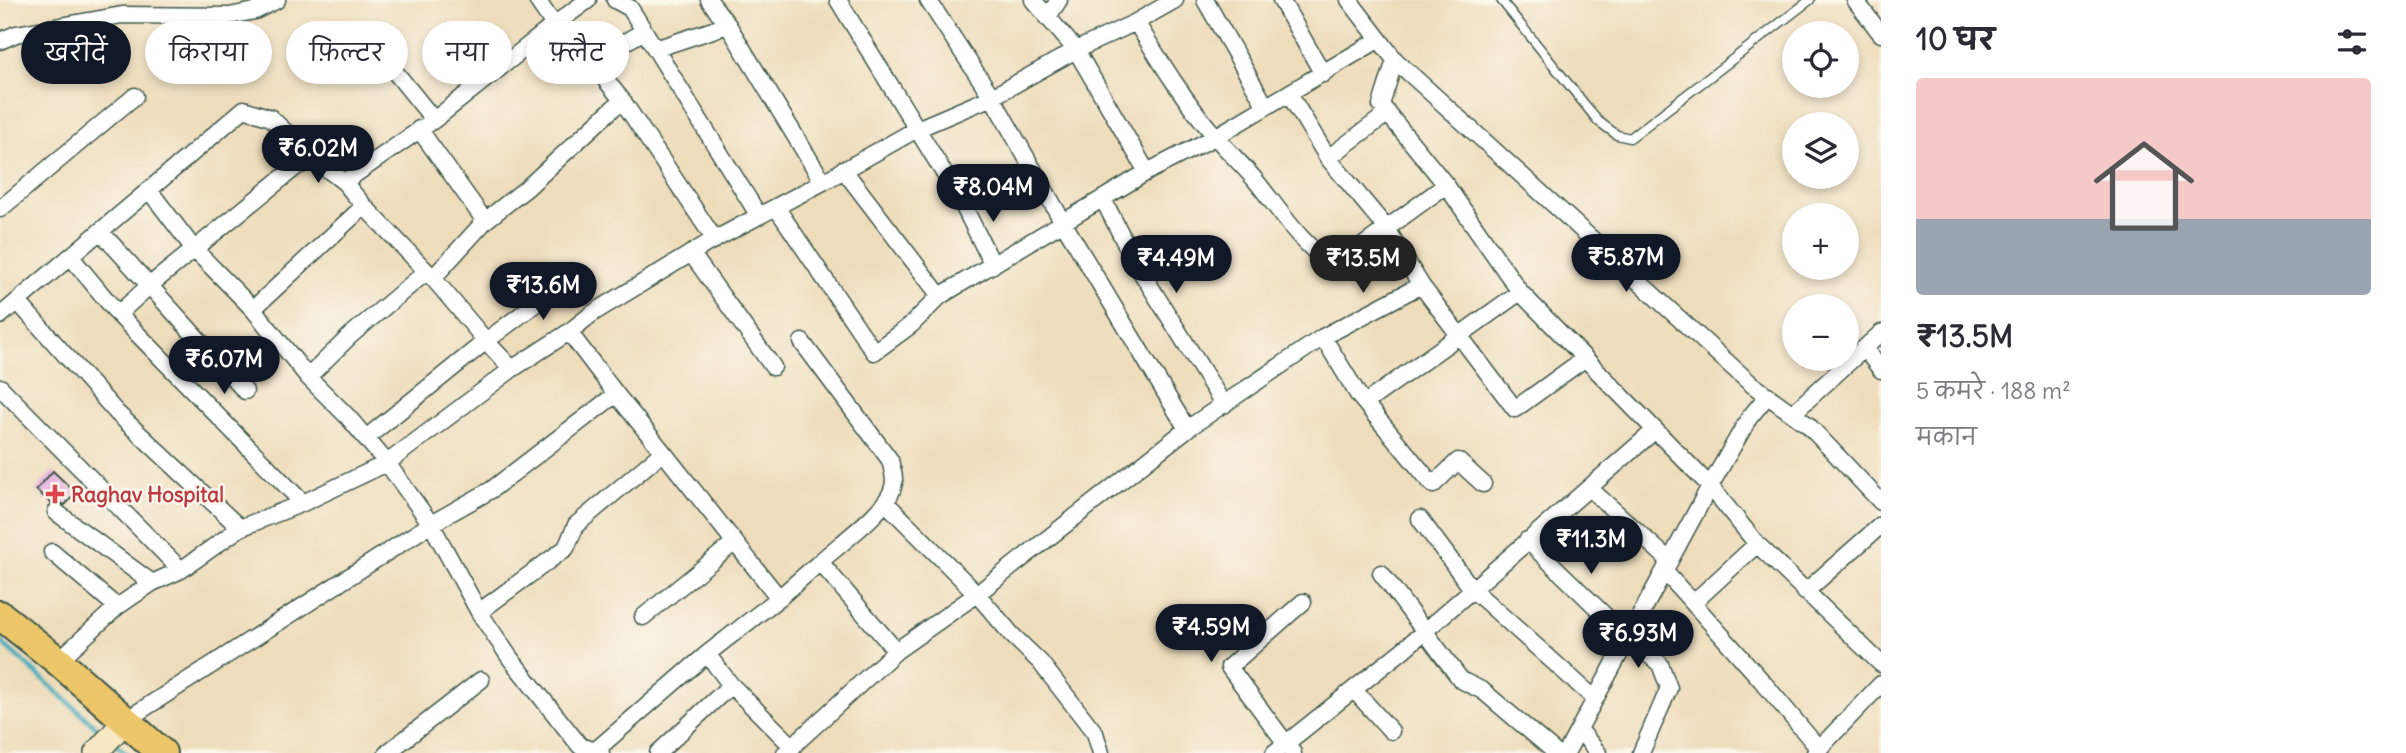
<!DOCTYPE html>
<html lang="hi">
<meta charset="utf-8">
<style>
:root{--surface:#fff;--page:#f7f7f7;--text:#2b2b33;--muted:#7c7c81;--accent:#111827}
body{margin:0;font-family:Delius,"Playpen Sans Deva",sans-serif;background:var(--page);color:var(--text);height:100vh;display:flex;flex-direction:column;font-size:26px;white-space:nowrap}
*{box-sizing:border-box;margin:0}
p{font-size:23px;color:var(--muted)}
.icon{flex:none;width:38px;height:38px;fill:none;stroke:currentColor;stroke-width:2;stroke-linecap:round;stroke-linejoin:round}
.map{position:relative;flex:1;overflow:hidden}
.drawer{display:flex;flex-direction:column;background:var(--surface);width:525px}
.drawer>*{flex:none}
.banner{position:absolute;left:21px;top:21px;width:665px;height:63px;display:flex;gap:14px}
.fabs{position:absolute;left:1782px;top:21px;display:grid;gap:14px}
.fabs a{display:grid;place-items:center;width:77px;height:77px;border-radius:50%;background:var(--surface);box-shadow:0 4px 10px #0003;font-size:35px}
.price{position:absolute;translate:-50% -60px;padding:0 16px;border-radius:24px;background:var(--accent);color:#fff;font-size:23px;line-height:46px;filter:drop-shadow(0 2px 4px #0008)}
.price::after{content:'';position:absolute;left:50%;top:42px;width:21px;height:16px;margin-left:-10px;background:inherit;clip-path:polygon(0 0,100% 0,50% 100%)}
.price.selected{background:#222;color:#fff}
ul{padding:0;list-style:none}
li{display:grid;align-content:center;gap:14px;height:371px;padding:0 35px}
li span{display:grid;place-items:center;height:217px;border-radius:7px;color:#555}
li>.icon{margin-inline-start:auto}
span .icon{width:126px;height:126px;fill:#fffc;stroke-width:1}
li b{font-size:30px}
h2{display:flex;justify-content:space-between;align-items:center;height:84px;padding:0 35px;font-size:30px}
.pill{padding:0 24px;border-radius:32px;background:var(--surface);box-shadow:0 4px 10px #0003;font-size:24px;line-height:63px}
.pill.selected{background:var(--accent);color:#fff}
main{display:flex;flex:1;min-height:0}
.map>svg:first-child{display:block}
</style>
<main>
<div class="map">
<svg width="1881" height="753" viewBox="0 0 1881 753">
<rect width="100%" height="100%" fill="#fbf7ec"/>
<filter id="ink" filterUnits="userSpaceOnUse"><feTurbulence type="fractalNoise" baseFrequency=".0143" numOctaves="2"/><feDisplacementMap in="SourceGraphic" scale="14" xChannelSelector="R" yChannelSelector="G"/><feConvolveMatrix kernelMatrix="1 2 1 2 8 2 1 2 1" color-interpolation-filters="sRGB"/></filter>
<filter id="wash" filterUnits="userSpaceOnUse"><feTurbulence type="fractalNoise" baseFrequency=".00686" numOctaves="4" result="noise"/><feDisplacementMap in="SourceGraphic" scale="28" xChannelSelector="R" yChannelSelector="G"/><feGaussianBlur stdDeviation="1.57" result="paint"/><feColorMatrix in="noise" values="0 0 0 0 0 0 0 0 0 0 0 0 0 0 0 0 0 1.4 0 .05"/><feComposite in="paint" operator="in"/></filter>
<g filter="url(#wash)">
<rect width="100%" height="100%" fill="#edb"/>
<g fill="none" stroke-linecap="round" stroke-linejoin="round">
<!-- stream -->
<path stroke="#40adbe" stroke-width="4.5" d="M0,641L104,734
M113,742L126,753"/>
</g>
<g id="blocks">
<!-- building -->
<path fill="#e2a7de" d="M53,471L76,493L65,505L58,502L51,503L36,490Z"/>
</g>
</g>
<g filter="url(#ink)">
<use href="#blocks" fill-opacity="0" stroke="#3e5548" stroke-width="2"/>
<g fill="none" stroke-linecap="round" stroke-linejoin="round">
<!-- lane casing -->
<g stroke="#3e5548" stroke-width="11">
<path id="lane" d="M1501,0L1598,121L1617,135L1630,138L1810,0"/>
</g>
<!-- street casing -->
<g stroke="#3e5548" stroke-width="19">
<path id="street" d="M537,0L554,25L588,0
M615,0L630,8L759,216
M838,0L960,199L993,265
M928,0L992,97L1064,224L1187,429
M1033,0L1076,50L1147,172L1215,137L1378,40
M1205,0L1265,105
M1281,0L1323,74
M1349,0L1395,60L1381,105L1446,185L1520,292L1710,486L1757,544L1881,664
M1855,0L1881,34
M1047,18L1059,0
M1136,22C1160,61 1185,102 1216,137C1228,152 1243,165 1256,181C1279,209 1300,244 1332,264L1345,259L1446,185
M728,25L823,182
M366,36L434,120
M0,41L16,34L122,15L229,16L255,11L277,0
M448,42L487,76
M655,49L728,25L709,0
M1395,60L1750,383L1808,425L1881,502
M591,62L622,100L715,240
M1289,94L1328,158L1387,229L1421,285L1515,409L1584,359
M419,129L485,221
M1328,158L1388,113
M843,169L940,296L1147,172
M149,190L244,109L271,118L315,160L344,182
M1103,199L1135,262L1224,405
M364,206L344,182L434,120L554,25L591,62L644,31
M776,207L874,352L911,325L940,296
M0,209L135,96
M100,231L245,391
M691,253L773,367
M71,257L118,314L303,503
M433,278L485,221L528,187L622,100
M18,302L117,413L240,528
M253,309L308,377L348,417L387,463L431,524L479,612L510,658L580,746L601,753
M118,314L149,286L297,166L315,160
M0,316L149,190L194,249L253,309L364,206L433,278L486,341L366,438
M1323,337L1359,396L1433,485L1458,461L1483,484
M802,342L890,460C892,470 896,478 893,487C888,510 838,545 820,562L896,651
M1865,349L1881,370
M512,369L486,341L575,274
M308,377L351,335L426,272
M0,387L181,570
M616,394L663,452
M1365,403L1520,292
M1793,413L1881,333
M1589,488L1670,561
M886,503L977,594L1012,635L1040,662L1095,733L1101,753
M56,512L152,583
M1420,519L1472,589L1595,699
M1527,540L1628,638L1660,664L1669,688L1641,753
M1757,544L1693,603L1762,681L1819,749
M52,552L117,607
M1665,572L1693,603
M1381,573L1461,680L1483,691L1556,753
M1805,592L1881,525
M479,612L566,548L576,525L663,452L779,598
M643,617L735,542
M58,661L117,607L152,583L181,570L240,528L303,503L387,463L512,369L569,332L593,313L708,243L823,182L917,129L992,97L1076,50L1136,22L1175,0
M731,685L793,747
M1354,690L1391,731
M126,720L431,524L491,490L616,394L569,332
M1579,729L1598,753
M596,750L707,654
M387,753L481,680
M658,753L731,685L707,654L779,598L820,562
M785,753L896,651L977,594L1187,429L1323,337L1421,285
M1274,753L1403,650L1654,431
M1293,753L1229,667L1303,602
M1566,753L1710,486L1749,418L1768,395
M1815,753L1881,684"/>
</g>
<!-- secondary casing -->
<g stroke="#3e5548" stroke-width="26">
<path id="secondary" d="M96,753L126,720"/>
</g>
<!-- highway casing -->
<g stroke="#3e5548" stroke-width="32">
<path id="highway" d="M0,615L58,661L162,753"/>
</g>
<!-- lane -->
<use href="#lane" stroke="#fff" stroke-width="8"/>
<!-- street -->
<use href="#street" stroke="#fff" stroke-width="16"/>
<!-- secondary -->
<use href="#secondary" stroke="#f7e8c3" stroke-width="23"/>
<!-- highway -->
<use href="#highway" stroke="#ecc669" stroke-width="28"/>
</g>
</g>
<!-- markers -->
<path fill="#e0444e" stroke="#fbf7ec" stroke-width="2.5" d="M51.5 483.5h7v7h7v7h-7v7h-7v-7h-7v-7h7z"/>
<g text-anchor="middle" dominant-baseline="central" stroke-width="5" stroke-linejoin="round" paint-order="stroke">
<!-- health labels -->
<g font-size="21" font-weight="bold" fill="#be3a42" stroke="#fbf7ec" text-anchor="start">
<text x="71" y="494">Raghav Hospital</text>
</g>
</g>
</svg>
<div class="fabs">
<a><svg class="icon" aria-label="locate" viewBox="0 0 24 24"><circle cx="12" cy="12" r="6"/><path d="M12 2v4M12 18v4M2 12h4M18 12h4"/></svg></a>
<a><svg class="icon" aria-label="layers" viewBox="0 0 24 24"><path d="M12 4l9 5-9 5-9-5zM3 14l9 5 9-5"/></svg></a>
<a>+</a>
<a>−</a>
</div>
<b class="price" style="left:318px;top:185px">₹6.02M</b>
<b class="price" style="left:993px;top:224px">₹8.04M</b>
<b class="price" style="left:1626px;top:294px">₹5.87M</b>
<b class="price" style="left:1176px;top:295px">₹4.49M</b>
<b class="price selected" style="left:1363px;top:295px">₹13.5M</b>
<b class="price" style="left:543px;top:322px">₹13.6M</b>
<b class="price" style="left:224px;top:396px">₹6.07M</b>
<b class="price" style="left:1591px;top:576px">₹11.3M</b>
<b class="price" style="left:1211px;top:664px">₹4.59M</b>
<b class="price" style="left:1638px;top:670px">₹6.93M</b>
<div class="banner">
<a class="pill selected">खरीदें</a>
<a class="pill">किराया</a>
<a class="pill">फ़िल्टर</a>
<a class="pill">नया</a>
<a class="pill">फ़्लैट</a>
</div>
</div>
<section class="drawer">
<h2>10 घर<svg class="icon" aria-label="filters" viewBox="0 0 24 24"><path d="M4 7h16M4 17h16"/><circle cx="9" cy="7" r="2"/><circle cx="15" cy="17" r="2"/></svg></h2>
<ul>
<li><span style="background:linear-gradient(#f6c9c9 65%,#9aa5b1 0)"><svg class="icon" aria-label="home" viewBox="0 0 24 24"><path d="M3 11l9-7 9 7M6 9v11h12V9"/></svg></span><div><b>₹13.5M</b><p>5 कमरे · 188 m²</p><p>मकान</p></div></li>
</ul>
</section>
</main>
